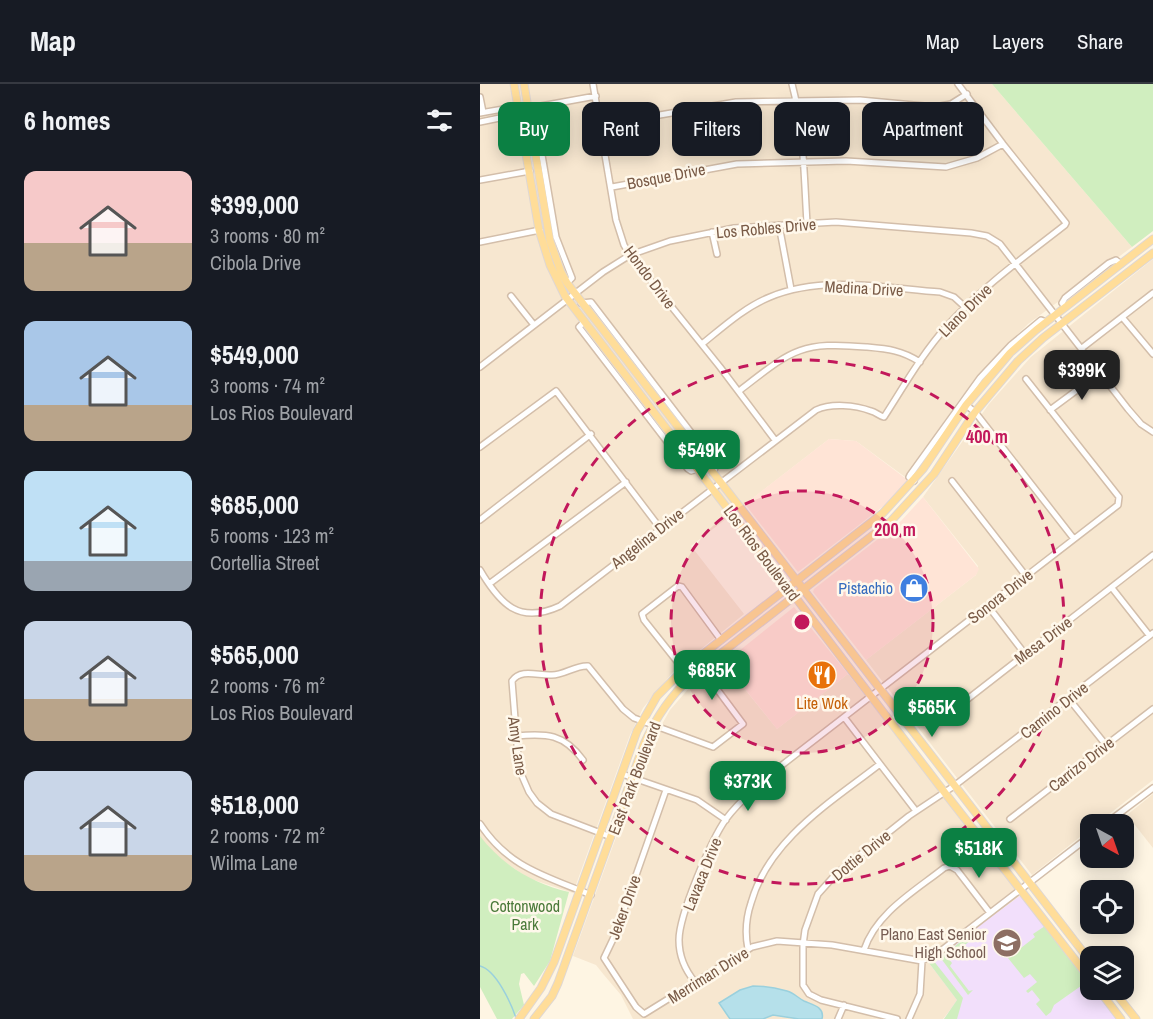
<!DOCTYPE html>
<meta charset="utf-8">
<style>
:root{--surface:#171b24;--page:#20242c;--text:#f1f3f6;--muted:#9ea1a6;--line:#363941;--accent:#0b8043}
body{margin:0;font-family:"Archivo Narrow",sans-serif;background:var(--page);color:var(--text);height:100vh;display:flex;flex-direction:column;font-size:22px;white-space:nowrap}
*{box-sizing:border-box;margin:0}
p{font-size:20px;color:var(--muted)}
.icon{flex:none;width:33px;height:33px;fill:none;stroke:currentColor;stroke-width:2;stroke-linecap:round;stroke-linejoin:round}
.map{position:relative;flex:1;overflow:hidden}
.sheet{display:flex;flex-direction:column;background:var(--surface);width:480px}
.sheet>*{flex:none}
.hud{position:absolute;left:18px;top:18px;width:564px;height:54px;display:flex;gap:12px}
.needle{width:39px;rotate:140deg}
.tools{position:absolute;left:600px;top:730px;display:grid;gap:12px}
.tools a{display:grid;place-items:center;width:54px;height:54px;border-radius:12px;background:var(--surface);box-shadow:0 3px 15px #0003;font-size:30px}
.price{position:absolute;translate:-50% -51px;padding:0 14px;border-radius:12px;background:var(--accent);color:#fff;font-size:20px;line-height:39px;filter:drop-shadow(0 2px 3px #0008)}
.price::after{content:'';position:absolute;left:50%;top:36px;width:18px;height:14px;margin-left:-9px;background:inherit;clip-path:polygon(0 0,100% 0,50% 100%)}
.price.selected{background:#222;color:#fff}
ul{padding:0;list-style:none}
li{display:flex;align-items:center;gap:18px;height:150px;padding:0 24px}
li span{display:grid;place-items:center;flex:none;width:168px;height:120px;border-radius:12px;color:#555}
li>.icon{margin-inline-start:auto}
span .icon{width:72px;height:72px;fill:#fffc;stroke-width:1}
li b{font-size:26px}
h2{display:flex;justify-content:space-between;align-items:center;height:72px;padding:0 24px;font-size:26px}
.tag{padding:0 21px;border-radius:12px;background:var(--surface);box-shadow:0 3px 15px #0003;font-size:21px;line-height:54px}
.tag.selected{background:var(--accent);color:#fff}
header{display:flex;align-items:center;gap:36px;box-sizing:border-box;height:84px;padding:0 30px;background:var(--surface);border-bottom:2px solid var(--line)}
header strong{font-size:28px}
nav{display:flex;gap:33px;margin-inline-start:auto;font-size:21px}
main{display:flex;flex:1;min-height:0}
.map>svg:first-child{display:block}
</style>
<header>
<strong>Map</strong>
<nav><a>Map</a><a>Layers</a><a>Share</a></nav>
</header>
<main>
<section class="sheet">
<h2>6 homes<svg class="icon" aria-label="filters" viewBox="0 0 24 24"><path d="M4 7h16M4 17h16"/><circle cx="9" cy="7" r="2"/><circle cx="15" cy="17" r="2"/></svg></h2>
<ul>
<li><span style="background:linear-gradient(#f6c9c9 60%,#b9a48a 0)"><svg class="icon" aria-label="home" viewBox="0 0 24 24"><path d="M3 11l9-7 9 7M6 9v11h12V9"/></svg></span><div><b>$399,000</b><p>3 rooms · 80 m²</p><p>Cibola Drive</p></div></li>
<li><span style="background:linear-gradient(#a9c7e8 70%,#b9a48a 0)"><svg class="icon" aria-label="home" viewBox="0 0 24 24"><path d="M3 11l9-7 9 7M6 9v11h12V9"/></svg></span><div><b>$549,000</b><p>3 rooms · 74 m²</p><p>Los Rios Boulevard</p></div></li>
<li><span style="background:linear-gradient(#bfe0f5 75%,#9aa5b1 0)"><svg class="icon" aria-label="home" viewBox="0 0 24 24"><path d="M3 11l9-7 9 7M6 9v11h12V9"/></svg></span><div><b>$685,000</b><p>5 rooms · 123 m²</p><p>Cortellia Street</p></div></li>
<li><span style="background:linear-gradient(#c9d6e8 65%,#b9a48a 0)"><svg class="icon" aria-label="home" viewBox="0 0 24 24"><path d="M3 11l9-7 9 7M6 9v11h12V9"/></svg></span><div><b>$565,000</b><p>2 rooms · 76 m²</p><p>Los Rios Boulevard</p></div></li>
<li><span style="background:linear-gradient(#c9d6e8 70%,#b9a48a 0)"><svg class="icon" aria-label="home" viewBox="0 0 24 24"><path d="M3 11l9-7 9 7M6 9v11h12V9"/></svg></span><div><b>$518,000</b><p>2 rooms · 72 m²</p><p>Wilma Lane</p></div></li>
</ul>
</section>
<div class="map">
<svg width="673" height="935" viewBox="0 0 673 935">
<rect width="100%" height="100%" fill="#fef5e3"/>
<!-- residential -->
<path fill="#f7e7d0" d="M0,0H512L652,163L548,240L508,280L479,316L425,393L376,357L349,355L211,462L264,530L193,588L163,624L150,651L93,809L48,794L22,776L11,766L0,753Z
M673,175V696L615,741H610V745L552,791L386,576L496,491L498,482L443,413L509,320L551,273Z
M242,577L297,645L368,590L541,811L449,879L478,916L463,935H153L141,911L124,891L116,881L93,872L168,665L190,626L217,595Z
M673,710V764L647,731Z"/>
<!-- commercial -->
<path fill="#ffe4d6" d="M349,355L376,357L429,397L410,417L318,488L265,420Z
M443,413L499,485L496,491L386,576L333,508L334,505L421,437Z
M314,523L368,590L297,645L244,579Z"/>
<!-- education -->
<path fill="#f2dffb" d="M541,811L610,901V906H614L637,935H464L477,916L449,879Z"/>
<!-- green -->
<path fill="#d0eebf" d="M512,0H673V147L652,163Z
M0,752C22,781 54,800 89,808L70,877L54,902L44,889L41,890L39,900L44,921L32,935H17L0,903Z
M565,842L608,897L574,921L571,928L566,932L556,920L560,916L552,906L548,909L546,907L557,898L550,890L544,894L528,874L555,853L553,850Z
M495,847L499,850L468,874L472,879L470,882L489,907L493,906L488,911L460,873Z
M453,876L483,914L477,935H464L477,916L449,879Z"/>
<!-- water -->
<path fill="#b5e0ea" stroke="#9ad0dd" stroke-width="1.5" d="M273,902C284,902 297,904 307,907C314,909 318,914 324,917C333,921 345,923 342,935H319L293,931L283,935H250L239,919L260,906Z"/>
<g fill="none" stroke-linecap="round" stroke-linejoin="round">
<!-- stream -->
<path stroke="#9ad0dd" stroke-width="1.5" d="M0,882C16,886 31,919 36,934"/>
<!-- minor casing -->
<g stroke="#d3beaa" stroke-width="8">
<path id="minor" d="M113,0L136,136L144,161L150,171L240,283L295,356
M312,0C324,45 324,93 327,139
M0,13L3,28
M0,29L34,23L39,26
M50,35L56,36L76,153L92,194L87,199
M0,38L34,31L39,26L116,12
M121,41L256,18L380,16L455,23L471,20L487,10
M0,96L50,87
M132,103L257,80L366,77L466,83L497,74L523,60
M299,141L311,205
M232,148L237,170
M0,158L60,146
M31,212L54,241
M101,219L111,218L236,381L233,389
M586,223L582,219L585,214L629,179L636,176L641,180
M642,233L673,270
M104,238L99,243L208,385L211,387L218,385
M222,260C243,243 265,223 290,213C343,191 405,204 460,208L474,213L485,223
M602,264L673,209
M0,283L123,188L150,171L190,157L254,144L356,138L491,149L507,152L520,160L648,325L661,340L673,348
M259,307C311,267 319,257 386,263C408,265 421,266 440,278
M486,321L495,328L594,455
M570,326L620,289
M0,363L76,307L180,444
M434,397L429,393L430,391L500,294L531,261L561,236L566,238
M472,397L546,492
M0,436L111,350
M0,486C20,520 39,541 80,522L336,326C351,319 375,321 391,327C396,328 399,332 404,333C424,302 442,270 467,242C501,204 544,173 585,141L586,139L523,60L478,0
M9,500L146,398
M632,504L669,551
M508,522L545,570
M203,585L164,536L162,530L198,502L202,503L241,556
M589,615L626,661
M364,633L436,727
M453,642L673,471
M36,652C67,649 84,650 103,676
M142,690L217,716L246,736
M186,706L135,851L124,874L156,923L164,930L272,863L297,857L352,861L442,877L462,866L610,752
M530,735L673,625
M0,740C29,784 66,792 111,811
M624,741L673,704
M131,753L71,730L57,719L49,708L39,685L32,597C41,584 58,592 72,591C84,591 96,581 108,582L143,625L154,634L233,663L263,640L222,585
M268,865C265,850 266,834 271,819C289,755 350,719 400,680
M384,866C396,829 435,807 464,784L470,782L477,786L510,829
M215,898C205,886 199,872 199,856C199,831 231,756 246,735C257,720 271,708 284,695L638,421L639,413L546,295
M358,935L364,921
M417,935L341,916L329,910L323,901V861L325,846L338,810L356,790L429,732L474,702L673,549
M429,935L440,910L442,877"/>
</g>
<!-- major casing -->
<g stroke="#dfd7d3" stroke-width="9">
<path id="major" d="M34,0L59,146L70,181L85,212L465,709L610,895
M44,0L70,157L81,188L87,199L610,877
M619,906L641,935
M633,906L656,935
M39,935L61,904L74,878L157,647L177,612L204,585L403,429L443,385L486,321L530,269L556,246L673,155
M54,935L72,912L78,899L164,660C176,633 190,612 212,592L411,437L454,390L495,328L538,277L563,254L673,169"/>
</g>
<!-- minor -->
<use href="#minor" stroke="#fff" stroke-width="5"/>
<!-- major -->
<use href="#major" stroke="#fd9" stroke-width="7"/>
</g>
<!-- distance rings -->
<circle cx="322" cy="538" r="131" fill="#c2185b" fill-opacity=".12"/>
<g fill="none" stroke="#c2185b" stroke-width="3" stroke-dasharray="10 8">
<circle cx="322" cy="538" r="131"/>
<circle cx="322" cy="538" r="262"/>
</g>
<!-- icons -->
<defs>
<g id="shop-disc" transform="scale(1.5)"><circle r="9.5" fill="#3f7fe0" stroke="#fff8eb"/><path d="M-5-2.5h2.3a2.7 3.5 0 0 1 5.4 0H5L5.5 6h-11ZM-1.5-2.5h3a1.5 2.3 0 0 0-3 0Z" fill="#fff"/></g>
<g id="restaurant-disc" transform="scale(1.5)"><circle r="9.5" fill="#e8710a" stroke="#fff8eb"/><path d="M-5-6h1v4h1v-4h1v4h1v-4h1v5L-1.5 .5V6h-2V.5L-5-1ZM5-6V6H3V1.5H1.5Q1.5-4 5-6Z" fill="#fff"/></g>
<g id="school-disc" transform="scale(1.5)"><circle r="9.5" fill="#8d6e63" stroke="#fff8eb"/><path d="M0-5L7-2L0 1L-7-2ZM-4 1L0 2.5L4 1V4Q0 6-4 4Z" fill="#fff"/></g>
</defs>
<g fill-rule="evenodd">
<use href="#shop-disc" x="434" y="504"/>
<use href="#restaurant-disc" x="342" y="591"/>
<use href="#school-disc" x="527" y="859"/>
</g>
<g text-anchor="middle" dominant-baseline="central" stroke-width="5" stroke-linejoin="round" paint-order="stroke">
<!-- street labels -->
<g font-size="16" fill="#795a46" stroke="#fff8eb">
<text transform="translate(186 92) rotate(-11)">Bosque Drive</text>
<text transform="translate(286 144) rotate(-5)">Los Robles Drive</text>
<text transform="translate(170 193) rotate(53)">Hondo Drive</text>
<text transform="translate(384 204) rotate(3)">Medina Drive</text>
<text transform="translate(485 226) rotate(-45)">Llano Drive</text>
<text transform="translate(167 454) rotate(-38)">Angelina Drive</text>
<text transform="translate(282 469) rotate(53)">Los Rios Boulevard</text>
<text transform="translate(520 512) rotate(-38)">Sonora Drive</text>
<text transform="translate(563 556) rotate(-37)">Mesa Drive</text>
<text transform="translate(574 626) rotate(-38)">Camino Drive</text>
<text transform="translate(38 662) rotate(82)">Amy Lane</text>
<text transform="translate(601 680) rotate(-38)">Carrizo Drive</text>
<text transform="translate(154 694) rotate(-69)">East Park Boulevard</text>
<text transform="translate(381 771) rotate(-39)">Dottie Drive</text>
<text transform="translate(222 790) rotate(-68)">Lavaca Drive</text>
<text transform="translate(144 823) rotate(-70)">Jeker Drive</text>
<text transform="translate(228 891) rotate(-32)">Merriman Drive</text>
</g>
<!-- shop labels -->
<g font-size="16" fill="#366cbe" stroke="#fff8eb" text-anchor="end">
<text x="413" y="504">Pistachio</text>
</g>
<!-- food labels -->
<g font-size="16" fill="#c56008" stroke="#fff8eb">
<text x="342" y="619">Lite Wok</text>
</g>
<!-- park labels -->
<g font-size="16" fill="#4b7a3a" stroke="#fff8eb">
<text x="45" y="822">Cottonwood<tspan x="45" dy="18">Park</tspan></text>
</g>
<!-- education labels -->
<g font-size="16" fill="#785e54" stroke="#fff8eb" text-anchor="end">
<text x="506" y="850">Plano East Senior<tspan x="506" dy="18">High School</tspan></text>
</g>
</g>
<circle cx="322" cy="538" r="9" fill="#c2185b" stroke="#fff8eb" stroke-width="3"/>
<g font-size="18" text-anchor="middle" font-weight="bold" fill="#c2185b" stroke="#fff8eb" stroke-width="5" stroke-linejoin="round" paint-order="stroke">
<text x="507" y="359">400 m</text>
<text x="415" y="452">200 m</text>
</g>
</svg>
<div class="tools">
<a><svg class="needle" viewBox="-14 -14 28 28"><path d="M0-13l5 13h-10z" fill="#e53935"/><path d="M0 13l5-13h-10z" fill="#9ea1a6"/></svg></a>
<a><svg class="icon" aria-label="locate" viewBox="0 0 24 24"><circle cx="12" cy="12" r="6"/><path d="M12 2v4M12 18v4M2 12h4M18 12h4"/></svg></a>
<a><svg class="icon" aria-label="layers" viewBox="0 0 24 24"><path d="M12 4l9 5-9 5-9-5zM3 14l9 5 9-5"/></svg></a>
</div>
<b class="price selected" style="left:602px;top:317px">$399K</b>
<b class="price" style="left:222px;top:397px">$549K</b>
<b class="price" style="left:232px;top:617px">$685K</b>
<b class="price" style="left:452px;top:654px">$565K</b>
<b class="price" style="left:268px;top:728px">$373K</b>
<b class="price" style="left:499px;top:795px">$518K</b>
<div class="hud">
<a class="tag selected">Buy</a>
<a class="tag">Rent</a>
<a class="tag">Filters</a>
<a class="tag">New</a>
<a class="tag">Apartment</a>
</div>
</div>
</main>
